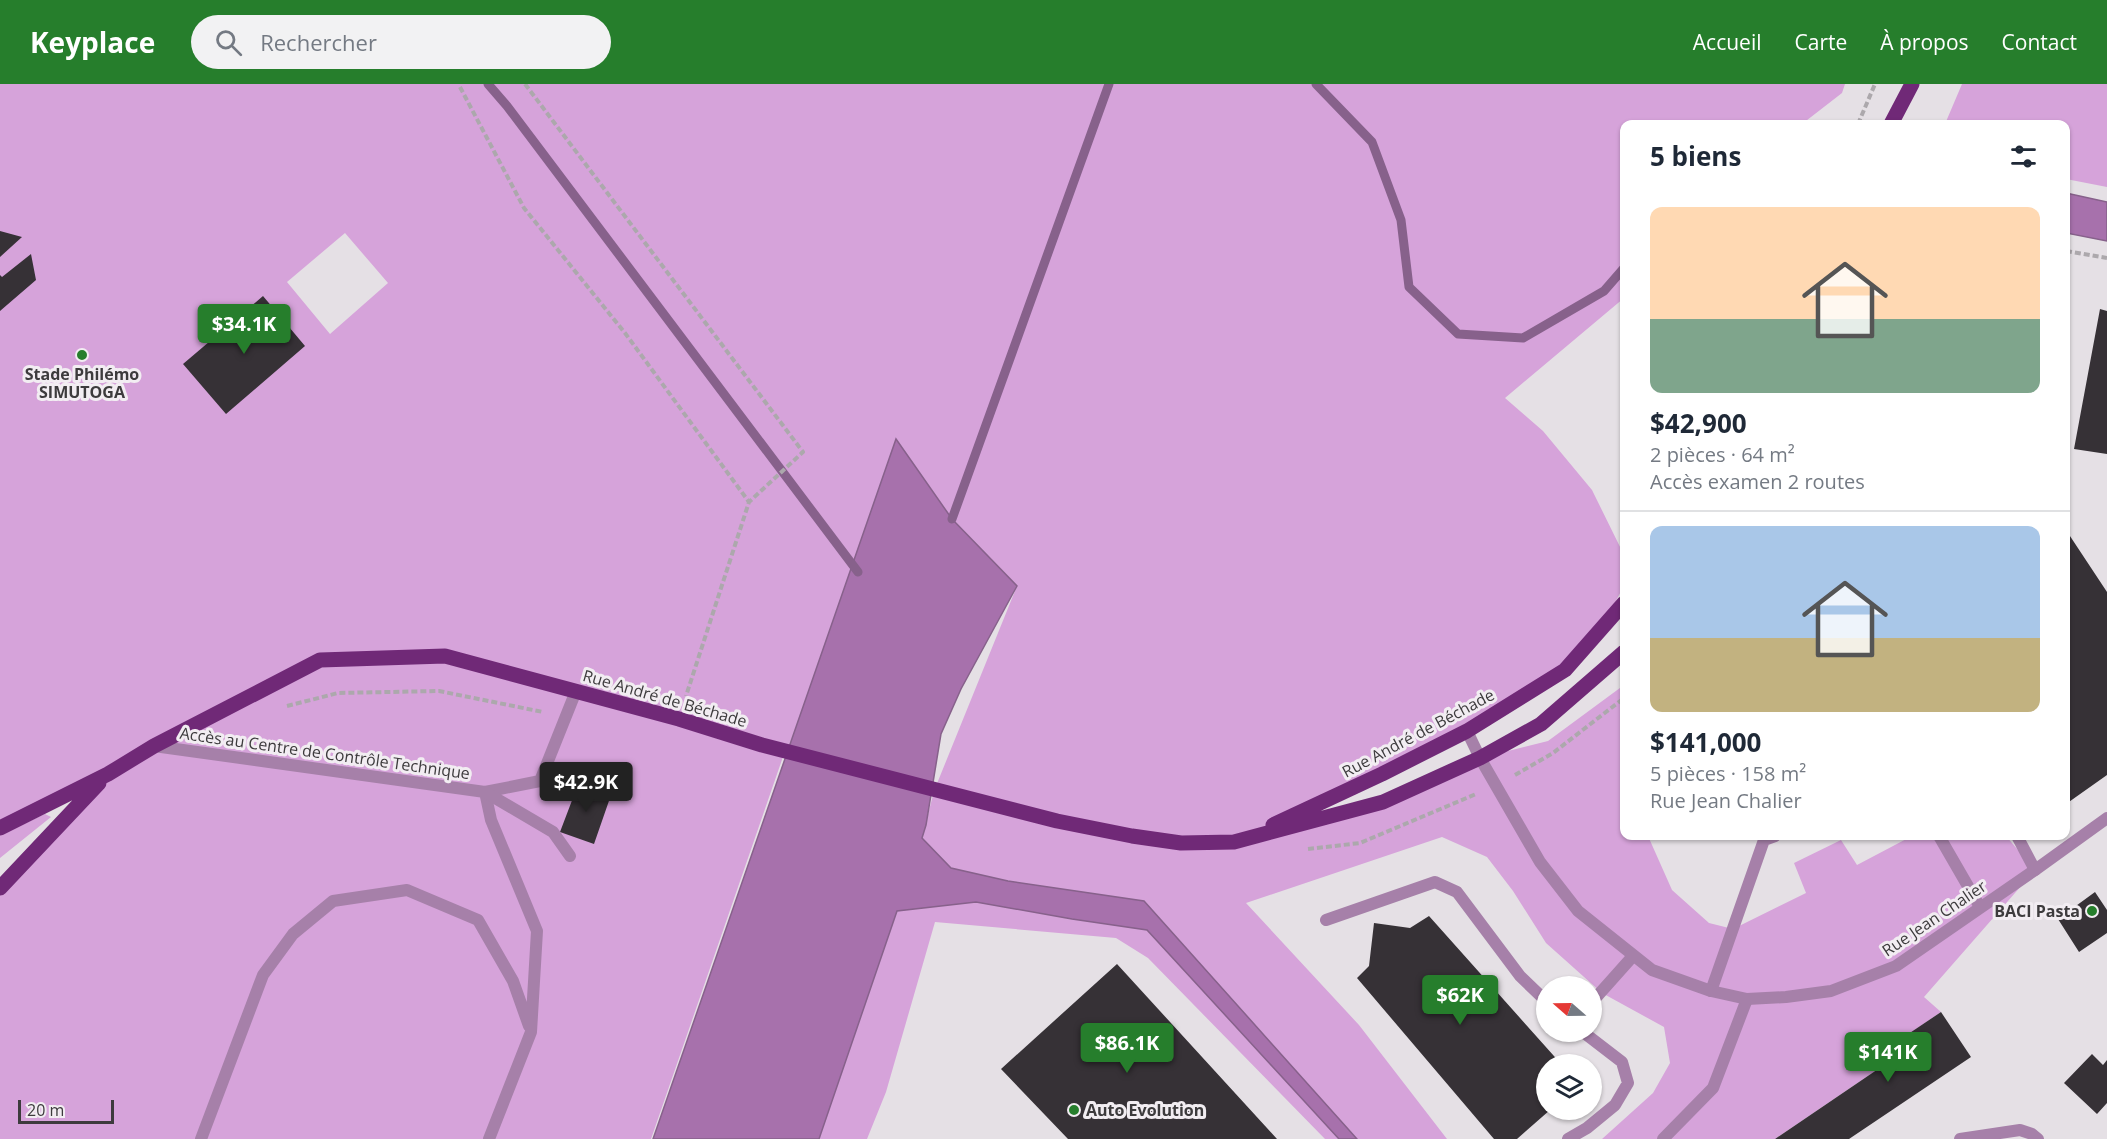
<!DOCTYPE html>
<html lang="fr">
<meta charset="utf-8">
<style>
:root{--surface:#fff;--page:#f2f2f3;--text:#1f2937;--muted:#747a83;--line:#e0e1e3;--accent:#267e2c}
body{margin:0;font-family:"Open Sans",sans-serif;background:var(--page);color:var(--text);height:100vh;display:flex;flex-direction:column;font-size:22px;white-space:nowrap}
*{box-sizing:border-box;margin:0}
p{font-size:20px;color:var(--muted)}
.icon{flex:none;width:33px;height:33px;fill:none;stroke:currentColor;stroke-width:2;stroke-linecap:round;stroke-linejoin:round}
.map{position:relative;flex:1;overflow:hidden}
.panel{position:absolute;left:1620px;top:36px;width:450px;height:720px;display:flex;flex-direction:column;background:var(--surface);border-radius:12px;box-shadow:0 2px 4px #0004}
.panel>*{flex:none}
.needle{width:39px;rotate:290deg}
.controls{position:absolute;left:1536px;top:892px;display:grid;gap:12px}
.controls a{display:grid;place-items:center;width:66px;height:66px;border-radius:50%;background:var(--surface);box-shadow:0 2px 4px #0004;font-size:30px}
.scale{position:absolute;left:18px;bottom:15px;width:96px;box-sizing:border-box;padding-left:6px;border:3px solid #3d3b3d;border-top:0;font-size:16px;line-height:21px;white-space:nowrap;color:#3d3b3d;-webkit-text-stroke:4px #f2edf2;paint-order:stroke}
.price{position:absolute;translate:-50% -51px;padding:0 14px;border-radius:6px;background:var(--accent);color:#fff;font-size:20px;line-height:39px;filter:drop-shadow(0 2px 3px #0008)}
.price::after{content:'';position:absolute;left:50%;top:36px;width:18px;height:14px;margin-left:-9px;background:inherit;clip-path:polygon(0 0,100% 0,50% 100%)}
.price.on{background:#222;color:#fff}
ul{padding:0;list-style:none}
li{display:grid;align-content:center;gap:12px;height:318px;padding:0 30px}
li+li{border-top:2px solid var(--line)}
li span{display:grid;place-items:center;height:186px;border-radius:12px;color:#555}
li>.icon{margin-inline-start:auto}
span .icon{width:108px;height:108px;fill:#fffc;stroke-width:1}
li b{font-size:26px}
h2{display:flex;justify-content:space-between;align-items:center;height:72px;padding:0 30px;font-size:26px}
header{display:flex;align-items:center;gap:36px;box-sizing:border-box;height:84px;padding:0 30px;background:var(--accent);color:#fff}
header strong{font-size:28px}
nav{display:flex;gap:33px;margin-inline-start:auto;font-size:21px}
.search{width:420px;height:54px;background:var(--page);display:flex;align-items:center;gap:15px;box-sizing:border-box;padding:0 21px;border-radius:33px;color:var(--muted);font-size:22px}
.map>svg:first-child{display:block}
</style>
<header>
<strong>Keyplace</strong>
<div class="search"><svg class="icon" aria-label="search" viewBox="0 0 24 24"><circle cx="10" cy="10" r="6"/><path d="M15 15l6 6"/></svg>Rechercher</div>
<nav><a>Accueil</a><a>Carte</a><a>À propos</a><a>Contact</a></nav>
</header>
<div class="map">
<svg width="2107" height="1055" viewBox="0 0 2107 1055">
<rect width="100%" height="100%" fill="#e5e0e5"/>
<!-- green -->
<path fill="#d6a3da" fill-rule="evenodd" d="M0,0H1845L1842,9L1802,40H1624V214L1505,314L1543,347L1592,406L1624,471V502L1600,546L1565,586L1467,647L1239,756L1383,718L1480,674L1548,657L1624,601V752H1648L1672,806L1709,839L1733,845L1806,809L1794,779L1841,756L1857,781L1912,752H2006L2035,786L1924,913L1941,928L1878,971L1884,981L1775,1055H1602L1653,1009L1670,979L1664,943L1602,909L1546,859L1513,807L1487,773L1442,753L1246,819L1359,941L1447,1055H1325L1148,874L1116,854L935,838L886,1008L867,1055H819L922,754L934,707L1017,502L952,435L896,356L789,668L785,667L651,1055H0V804L108,690L0,741ZM345,149L388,199L330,250L287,198Z
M1962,0H2107V103L2066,95V40H1945Z
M45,730L51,733L0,774V751Z"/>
<!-- water -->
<path fill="#a771ac" stroke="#87618b" stroke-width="1.5" d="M2066,109L2107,118V157L2066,149Z
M896,355L952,435L1017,502L961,605L941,650L926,741L922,754L951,784L1008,797L1144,817L1357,1055H1339L1147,846L1072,835L976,818L897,827L819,1055H653Z"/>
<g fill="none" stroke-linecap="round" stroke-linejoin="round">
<!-- stream -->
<path stroke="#87618b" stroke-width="9" d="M488,0L507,22L858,488
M1316,0L1372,58L1401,136L1409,203L1458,250L1523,254L1604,207L1624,184
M952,435L1109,0"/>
</g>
<!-- building -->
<path fill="#363136" d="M0,147L22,153L0,173Z
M31,170L36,196L0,227V191L2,193Z
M263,212L305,262L226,330L183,280Z
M2100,225L2107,227V370L2074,365Z
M2066,446L2107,508V691L2066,720Z
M579,698L611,711L594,760L560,748Z
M2095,808L2107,826V849L2079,868L2058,835Z
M1429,832L1562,981H1546V1026H1550L1517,1055H1494L1357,894L1369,882L1374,839L1410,844Z
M1117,880L1277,1055H1068L1001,985Z
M1941,928L1971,973L1849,1055H1775L1884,981L1877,971Z
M2092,970L2103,981L2107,976V1019L2097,1030L2064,999Z"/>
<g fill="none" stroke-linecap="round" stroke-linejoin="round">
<!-- path -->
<path stroke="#aca8ac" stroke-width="4" stroke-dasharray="6 3" stroke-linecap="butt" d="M525,0L803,368L749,418L686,612
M460,3L524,124L625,249L749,418
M1858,40L1875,0
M2066,167L2107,174
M287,622L338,609L439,607L543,628
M1515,691L1553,669L1624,614
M1308,765L1360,759L1476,710"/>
<!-- service -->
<path stroke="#a680a9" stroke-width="12" d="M154,662L485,708L491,736L537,847L531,948L489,1055
M485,708L540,697L576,607
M1939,752L1980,823
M2017,752L2035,786
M1326,836L1435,798L1457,808L1520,892L1546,917
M1711,907L1764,756L1775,752
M1592,918L1633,872
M201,1055L263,891L293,850L333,817L407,806L478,836L513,897L529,942
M1568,1055L1587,1044L1615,1021L1628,999L1622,978L1583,948
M1663,1055L1713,1004L1747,915
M1960,1055L2020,1046L2032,1050L2038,1055"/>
<!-- minor -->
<path stroke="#a680a9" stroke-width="12" d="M485,708L553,748L570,772"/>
<!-- tertiary -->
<path stroke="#a680a9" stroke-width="12" d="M1467,647L1480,674L1540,778L1578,827L1652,886L1711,907L1747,915L1786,913L1831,907L1896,882L2035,786L2107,734"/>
<!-- primary -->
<path stroke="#702977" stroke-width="15" d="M1891,40L1912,0
M1273,741L1382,690L1467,647L1565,586L1624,519
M0,744L108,690L154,662L320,576L445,572L679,635L762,661L1057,737L1132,752L1181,759L1234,758L1383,718L1480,674L1541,640L1624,568
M0,804L99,699"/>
</g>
<!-- markers -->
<g fill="#267e2c" stroke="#f2edf2" stroke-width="2">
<circle cx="82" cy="271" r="6"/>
<circle cx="2092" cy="827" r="6"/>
<circle cx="1074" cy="1026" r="6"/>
</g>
<g text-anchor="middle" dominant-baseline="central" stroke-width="6" stroke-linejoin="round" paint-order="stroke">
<!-- poi labels -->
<g font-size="16" font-weight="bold" fill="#3d3b3d" stroke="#f2edf2">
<text x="82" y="290">Stade Philémo<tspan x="82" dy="18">SIMUTOGA</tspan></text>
<text x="2080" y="827" text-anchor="end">BACI Pasta</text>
<text x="1086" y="1026" text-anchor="start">Auto Evolution</text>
</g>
<!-- street labels -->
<g font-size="16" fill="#3d3b3d" stroke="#f2edf2">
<text transform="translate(665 614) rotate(16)">Rue André de Béchade</text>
<text transform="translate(1418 649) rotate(-28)">Rue André de Béchade</text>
<text transform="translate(325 669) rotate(8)">Accès au Centre de Contrôle Technique</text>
<text transform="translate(1934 834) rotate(-34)">Rue Jean Chalier</text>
</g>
</g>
</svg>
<div class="controls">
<a><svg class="needle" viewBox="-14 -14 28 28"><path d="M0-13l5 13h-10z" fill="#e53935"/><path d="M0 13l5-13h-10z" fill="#747a83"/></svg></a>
<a><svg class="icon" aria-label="layers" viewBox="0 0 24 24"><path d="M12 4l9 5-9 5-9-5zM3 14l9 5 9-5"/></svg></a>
</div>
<div class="scale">20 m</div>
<b class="price" style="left:244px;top:271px">$34.1K</b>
<b class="price on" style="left:586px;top:729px">$42.9K</b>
<b class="price" style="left:1460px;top:942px">$62K</b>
<b class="price" style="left:1127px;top:990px">$86.1K</b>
<b class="price" style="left:1888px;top:999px">$141K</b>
<section class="panel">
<h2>5 biens<svg class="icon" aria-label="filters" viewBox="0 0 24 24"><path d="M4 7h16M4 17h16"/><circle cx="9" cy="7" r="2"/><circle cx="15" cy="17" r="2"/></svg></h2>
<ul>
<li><span style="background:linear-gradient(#ffd9b3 60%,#7fa58c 0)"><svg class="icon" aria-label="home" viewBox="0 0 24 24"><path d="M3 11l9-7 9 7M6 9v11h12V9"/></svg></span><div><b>$42,900</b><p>2 pièces · 64 m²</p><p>Accès examen 2 routes</p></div></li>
<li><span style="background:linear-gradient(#a9c7e8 60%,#c2b280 0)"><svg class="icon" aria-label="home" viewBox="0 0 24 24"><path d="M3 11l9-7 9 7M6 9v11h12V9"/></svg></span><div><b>$141,000</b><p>5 pièces · 158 m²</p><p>Rue Jean Chalier</p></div></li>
</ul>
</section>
</div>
